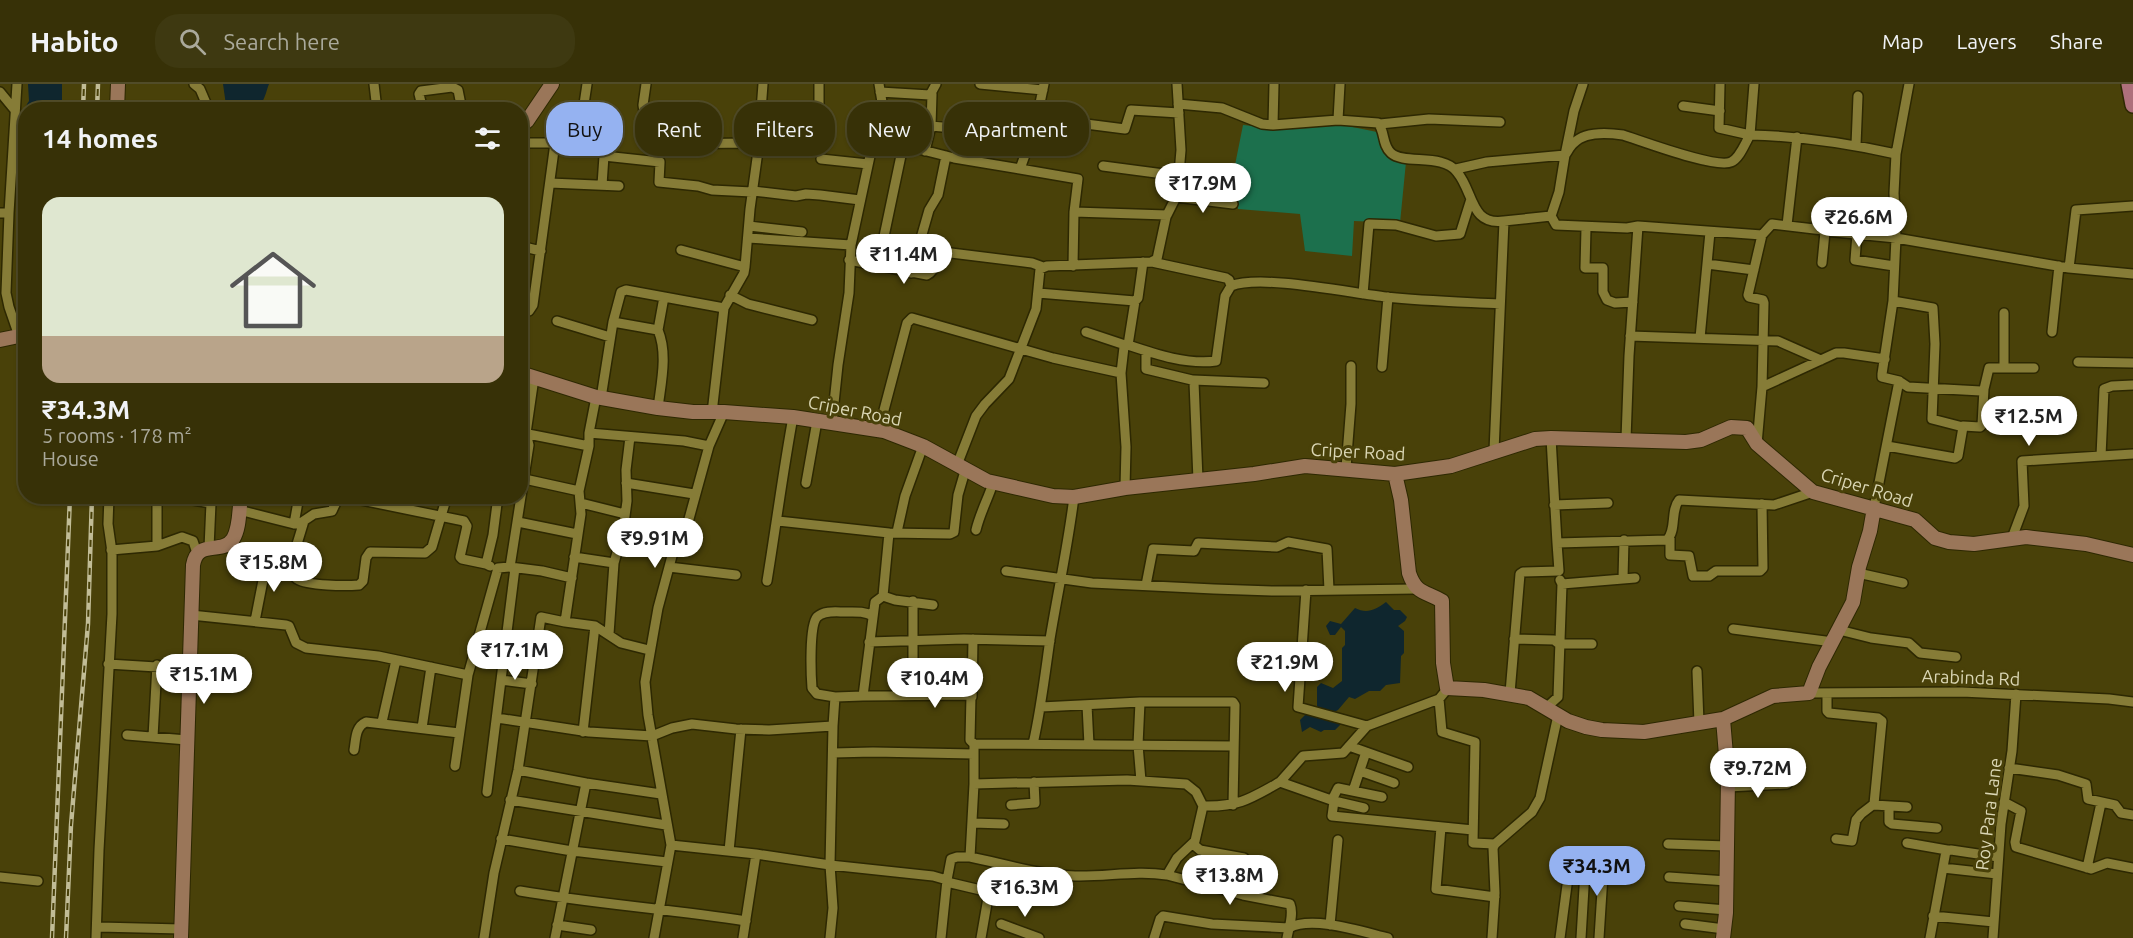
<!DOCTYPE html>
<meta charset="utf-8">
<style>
:root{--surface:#373107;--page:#3e3911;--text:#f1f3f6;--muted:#aaa99b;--line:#514c28;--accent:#95b2f1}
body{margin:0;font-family:Ubuntu,sans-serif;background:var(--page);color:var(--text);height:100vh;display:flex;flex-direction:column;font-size:22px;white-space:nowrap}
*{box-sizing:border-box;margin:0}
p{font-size:20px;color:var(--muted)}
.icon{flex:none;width:33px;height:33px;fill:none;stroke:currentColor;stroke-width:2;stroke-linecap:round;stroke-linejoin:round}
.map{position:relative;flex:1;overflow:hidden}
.panel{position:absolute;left:18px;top:18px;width:510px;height:402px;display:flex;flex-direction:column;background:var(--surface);border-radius:24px;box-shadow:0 2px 4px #0004,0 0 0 2px var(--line)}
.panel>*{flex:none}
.guide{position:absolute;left:546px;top:18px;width:570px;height:54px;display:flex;gap:12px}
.price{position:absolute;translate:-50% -51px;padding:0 14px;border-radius:21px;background:#fff;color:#222;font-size:20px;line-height:39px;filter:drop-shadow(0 2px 3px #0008)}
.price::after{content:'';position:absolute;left:50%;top:36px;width:18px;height:14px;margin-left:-9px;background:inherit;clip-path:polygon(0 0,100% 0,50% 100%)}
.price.active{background:var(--accent);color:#111}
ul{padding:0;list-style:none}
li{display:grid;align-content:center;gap:12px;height:318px;padding:0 24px}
li span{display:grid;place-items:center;height:186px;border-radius:18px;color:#555}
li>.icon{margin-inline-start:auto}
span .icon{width:108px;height:108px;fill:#fffc;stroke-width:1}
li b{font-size:26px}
h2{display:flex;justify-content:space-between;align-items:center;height:72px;padding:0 24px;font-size:26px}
.chip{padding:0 21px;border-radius:24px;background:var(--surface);box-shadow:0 2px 4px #0004,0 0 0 2px var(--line);font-size:21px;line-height:54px}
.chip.active{background:var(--accent);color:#111}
header{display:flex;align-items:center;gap:36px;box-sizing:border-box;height:84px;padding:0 30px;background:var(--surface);border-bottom:2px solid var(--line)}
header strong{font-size:28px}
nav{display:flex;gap:33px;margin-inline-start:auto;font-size:21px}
.search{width:420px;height:54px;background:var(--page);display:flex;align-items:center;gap:15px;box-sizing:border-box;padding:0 21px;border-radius:24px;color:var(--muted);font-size:22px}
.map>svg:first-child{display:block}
</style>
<header>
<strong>Habito</strong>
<div class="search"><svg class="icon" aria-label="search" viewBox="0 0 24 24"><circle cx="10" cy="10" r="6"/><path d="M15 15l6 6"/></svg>Search here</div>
<nav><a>Map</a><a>Layers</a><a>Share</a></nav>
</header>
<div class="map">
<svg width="2133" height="854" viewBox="0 0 2133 854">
<rect width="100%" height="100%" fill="#494109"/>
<!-- pitch -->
<path fill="#1c704d" d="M1328,38L1377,48L1388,73L1406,78L1400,139L1354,137L1352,172L1305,167L1300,130L1238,125L1235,81L1243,41L1281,45Z"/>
<!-- water -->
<path fill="#0f262e" d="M28,0H62V25L26,26L25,128C24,124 20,115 20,111C19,104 24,95 24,87C24,70 18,31 29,17Z
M223,0H269C267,5 265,14 262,18C254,29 236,27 226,21Z
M1386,518L1394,526H1400L1407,533L1405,537L1398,542L1404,547V569L1401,572L1400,599L1386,601L1380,607H1369L1355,615L1349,613L1338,626L1334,628L1342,639L1335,646H1324L1321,648L1310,643L1302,648L1300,636L1307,629L1322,627L1317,622V603L1321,599L1333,604L1342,597V564L1345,561V547L1341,543L1335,551H1330L1326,542L1330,537L1341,540L1355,524C1367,530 1375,526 1386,518Z"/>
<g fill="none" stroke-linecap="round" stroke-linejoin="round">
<!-- street casing -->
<g stroke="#2d2802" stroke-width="12">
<path id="street" d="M194,0L200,5L209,26
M374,0L377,26
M646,0L643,21L645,35L653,40L668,42
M819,0V31
M980,0L1043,6
M1044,0L1035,43L1020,85L1078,95L1074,128L1073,182
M1583,0L1574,27L1565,71C1568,67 1570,62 1574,59C1585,47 1609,49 1623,51C1642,57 1716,85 1731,78C1740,74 1745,59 1750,51C1800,52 1847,59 1896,70
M1720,0L1719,44L1750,51L1754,0
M0,8L14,25
M880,8L930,11L936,0
M1178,20L1222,24L1262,40L1273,41L1338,36L1378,39C1385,47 1382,61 1391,69C1404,81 1443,69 1457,88C1474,108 1470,142 1504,137
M1683,22L1720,27
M423,26L419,10L421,7L452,3L458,6L462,26
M1338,36L1340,0
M1086,40L1125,45L1131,26L1179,29
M1380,40L1429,35L1500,38
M1273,41L1274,0
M931,42L1032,51
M873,58L882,18L879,0
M520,59H555L533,221L529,227L520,225
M555,59L578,60L587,0
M578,60H595L601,63L604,72L602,101
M666,60L749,59L758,67
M1856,61L1858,12
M925,67L931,42L932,10
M604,72L660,78L659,98L698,102L712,106L752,108
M821,75L868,80
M1103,82L1179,92
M1456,85L1487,78L1565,71L1559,108L1551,132L1556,141L1627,144L1638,142L1762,151L1748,211L1749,213L1763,216L1764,219L1762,303L1757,360
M550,99L619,102
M753,107L796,112L806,110L820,111L860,116
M1176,113L1233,120
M1074,128L1167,131
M0,129H9L6,209L9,223L19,252
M9,129L17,0
M1787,141L1797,53
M749,142L802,148
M1586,144L1585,184H1603V208L1607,216L1615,219L1633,218
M1825,147L1896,154L2069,184L2133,190
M1857,150L1855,176L1894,182
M1762,151L1772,140L1823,146L1825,148L1822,179
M748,154L851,161
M520,162L541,167
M681,166L745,183
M849,176L927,191C936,187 935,174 943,168L1032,179L1043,183
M1152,178L1226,194L1229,196L1231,202
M1707,180L1754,186
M878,181L903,62
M2069,184L2076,126L2133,122
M911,189L929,126L938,111L946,72
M1038,209L1135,217L1138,214L1143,178
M1363,210L1369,140L1396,141L1436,152L1460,150L1471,115
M730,211L748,220L812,236
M557,237L610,253
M613,238L621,208L626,206L724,224
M520,240L524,227
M658,246L664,213
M1086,248L1125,261
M2052,248L2059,182
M1630,252L1778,257L1821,276
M1700,254L1710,148
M1128,261L1135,217
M1146,267V285L1192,296L1194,298L1198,396
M2078,278L2133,279
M1382,283L1388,213
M2004,284V229
M1193,296L1264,299
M1899,297L1908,303L1981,307L1984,305L1989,284H2034
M1762,303L1836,269H1844L1885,275
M601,314L613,238L658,246C668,270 661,299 658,324
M712,329L724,224L744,189L745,183L750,125L758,67L763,0
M832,338L838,281L849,209L851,161L873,58L911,63L954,74L1020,85
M1963,342L1980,343L1982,341L1984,305
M884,347V326L907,239L912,234L1053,274L1121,289
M523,349L589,362
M589,349L684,357L709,362
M1551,354L1557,459
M1626,355L1629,272L1638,142
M1887,362L1955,374L1958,372L1963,343L1932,335L1935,260L1933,224L1893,217
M1494,367L1504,137L1551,132
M2101,372L2104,305L2112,302L2133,301
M957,381L976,332L985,320L1009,295L1036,225L1040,185L1047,182L1151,178L1157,175L1166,133L1176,113L1178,101L1181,66L1177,0
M1346,384L1351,320V282
M520,394L579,407
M626,399L694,410
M806,399L817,337
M1125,404L1126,363L1121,289L1124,263L1128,261C1155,270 1187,281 1216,277L1225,212L1231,202C1261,190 1350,209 1386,213C1424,217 1462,218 1500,220
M157,412V462
M169,412L211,419L209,464
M342,412L464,437L467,442L460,473L462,475L486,480
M581,419L625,430
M1554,421L1608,419
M1874,424L1899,297L1882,293V290L1893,217L1896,154L1894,109L1896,70L1909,0
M239,426L294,440H299L314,430L332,427L339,412
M778,437L889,449
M518,438L577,450
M294,440L299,412
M976,446C980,429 988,415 993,399
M623,447L676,457
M897,448L905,412L923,362
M1670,454V471L1689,472L1693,492H1709L1716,487H1760L1763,484L1762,420
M2012,454L2024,422L2022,377L2133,370
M223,462L290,483C292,487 293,492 297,495C308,502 346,502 359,501L363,497L366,474L370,468L425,469L432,463L447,412
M111,466L157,462L182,453L193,457L197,469
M574,473L614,479
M490,482L486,480L493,451L498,412
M290,483L304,437
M510,483L542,487L572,494
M669,483L736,491
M1006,487L1092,499L1214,505L1272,507L1416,505
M1858,489L1903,499
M1623,495L1624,456
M1560,496L1562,500L1635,494
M767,497C776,442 783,387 793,333
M1146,501L1153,465L1194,467L1198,459L1277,463L1288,458L1327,465L1329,506
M1306,506L1298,623L1367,642
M883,512L895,516L933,521
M191,531L286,541L289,542L296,559L306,564L378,572L468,591
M255,537L267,476
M565,538L595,542L621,559L649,566
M1733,545L1833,558
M1839,546L1871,554L1909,559L1920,569L1956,573
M609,550L614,479L623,447L627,417L626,386L630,353
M1514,555L1554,556L1559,560H1592
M869,558L964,555L1050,557
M108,580L189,585
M1697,587L1699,639
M501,596L532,600
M1510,609L1520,490L1523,488L1559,487L1557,459L1667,456C1677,446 1670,427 1679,416L1774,421L1813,408
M1809,609L1962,608L2109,615L2133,618
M1827,609V627L1829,629L1878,634L1882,637L1874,720L1861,730L1856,736L1852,757L1836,755
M913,611V517
M863,612L971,611L970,656L974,660
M835,613L817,610L812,604C811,591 809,542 817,533C824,526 837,528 845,528C855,528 864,527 873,532
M972,613L973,555
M1439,615L1442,648L1475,658L1473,759L1495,760
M1140,618H1233L1235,621L1233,721
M1087,621L1089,661
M1041,623L1140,618L1138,661L1141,697
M1547,623L1558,613L1562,500
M497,634L589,648L652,652L672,644L692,640L736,645L769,646L833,642
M382,638L396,576
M422,644L431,583
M583,648L595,542
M127,651L187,656
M153,653L157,581
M1033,660C1041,625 1045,590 1050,555C1058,507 1068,461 1074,413
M1349,662L1408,683
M354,666C356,655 355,643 366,638L459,649
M833,669L873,668L974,670
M455,682L468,591L498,484L510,483L529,361L526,349L534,294
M2009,684L2058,691L2086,700L2088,715L2115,721L2121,729L2133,731
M518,686L586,699
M1360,687L1394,699
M1127,696L1186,700L1196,708L1203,722L1195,757L1177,774L1167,791C1136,786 1106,793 1075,792C1039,791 1005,780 970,773L974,700Z
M1280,698L1303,672L1343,669L1367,642L1439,615L1448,604
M974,700V660L1234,662
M1728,703L1787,700
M1353,707L1366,668
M487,708L515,484
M510,716L666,741
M1332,716L1338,704L1382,713
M1334,717L1332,732L1473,746
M2004,718L2021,727L2015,758L2016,763L2091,785L2107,779L2133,784
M1011,721L1035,719L1034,698
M1874,721L1907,723
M1203,722C1238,723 1250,715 1280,698L1334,717L1364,724
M1889,723V738L1892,740L1937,744
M973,739L1004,740
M1441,743L1436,805L1495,813
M501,755L572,767L667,778
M1907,759L1947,766
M1193,760L1200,766L1244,774
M1668,760L1727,762
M671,761L756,770L743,854
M729,767L741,645
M756,770L830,781L933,792L947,796L941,854
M970,773H957L951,775L947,796L951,799L989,808L981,854
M1943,784L1997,790
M2087,784L2101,719
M1167,791L1243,811L1290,820C1294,830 1289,843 1287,854
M0,793L38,797
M1669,793L1727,797
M520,807C595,820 671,825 746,837
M1679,822L1726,826
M1933,832L1994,838
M1001,840L1039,854
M1685,840L1724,845
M557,841L591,846
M1330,841L1338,756
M98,843L182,845
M96,854L99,766L112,530V468L108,440L109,412
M484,854L494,789L518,686L541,533L565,538L581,430L579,407L589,362V349L596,313
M555,854L586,699L661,710
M654,854L671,761L648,631L645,598L658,524L676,457L684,453L709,362L724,328
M830,854L833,824L830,781L833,642L835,613L863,612L875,518L883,512L889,449L950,450L954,448L958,411L965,387
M1154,854L1160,835L1163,832L1212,840L1289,844C1312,831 1363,848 1388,854
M1492,854L1495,809L1493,764L1495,760L1532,728L1540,714L1558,631
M1560,854L1567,801
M1581,854L1586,770
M1599,854L1603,791
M1930,854L1946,767L1951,766L1998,773
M1993,854L2001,740L2012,667L2016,610"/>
</g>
<!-- secondary casing -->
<g stroke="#2d2802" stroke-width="16">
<path id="secondary" d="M117,26L118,0
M520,43L527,37L552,0
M0,256L19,252L26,248
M520,289L596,313L658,324L693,328H724L793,333L884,347L923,362L987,397L1053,412L1074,413L1125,404L1254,390L1305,382L1395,390L1451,382L1535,355L1551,354L1686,358L1701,356L1731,343L1747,344L1757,360L1813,408L1915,436L1935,454L1949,458L1974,460L2026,453L2086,460L2133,471
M1395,390L1401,416L1409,489C1416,510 1425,507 1442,517L1443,579L1447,604L1484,606L1529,614L1568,637L1586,643L1602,646L1644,648L1723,635L1773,612L1809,609L1819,583L1853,518L1859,483L1870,447L1874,424
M181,854L193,481C198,454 221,472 233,455C240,444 239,425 241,412
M1723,854L1726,829L1728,695L1723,635"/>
</g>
<!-- primary casing -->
<g stroke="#2d2802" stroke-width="18">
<path id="primary" d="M2129,0L2133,21"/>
</g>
<!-- street -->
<use href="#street" stroke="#867c37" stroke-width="9"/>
<!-- secondary -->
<use href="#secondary" stroke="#9a7659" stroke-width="14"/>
<!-- primary -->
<use href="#primary" stroke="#ae707b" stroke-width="15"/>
<!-- rail casing -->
<g stroke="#c1bc96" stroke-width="4.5">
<path id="rail" d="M83,26L84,0
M97,26L98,0
M52,854L70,412
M66,854L71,741L88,540L92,412"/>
</g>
<!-- rail -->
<use href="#rail" stroke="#494109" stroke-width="2" stroke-dasharray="7" stroke-linecap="butt"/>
</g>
<g text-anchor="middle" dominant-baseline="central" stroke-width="6" stroke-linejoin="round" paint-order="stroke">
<!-- street labels -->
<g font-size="18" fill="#dad6b4" stroke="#494109">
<text transform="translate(855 326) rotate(11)">Criper Road</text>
<text transform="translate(1358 367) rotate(3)">Criper Road</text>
<text transform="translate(1867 403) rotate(17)">Criper Road</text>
<text transform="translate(1971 593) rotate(2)">Arabinda Rd</text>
<text transform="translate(1988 730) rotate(-83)">Roy Para Lane</text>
</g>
</g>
</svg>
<b class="price" style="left:1203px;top:130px">₹17.9M</b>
<b class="price" style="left:1859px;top:164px">₹26.6M</b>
<b class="price" style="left:904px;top:201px">₹11.4M</b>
<b class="price" style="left:2029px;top:363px">₹12.5M</b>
<b class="price" style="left:655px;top:485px">₹9.91M</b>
<b class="price" style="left:274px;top:509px">₹15.8M</b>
<b class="price" style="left:515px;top:597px">₹17.1M</b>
<b class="price" style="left:1285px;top:609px">₹21.9M</b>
<b class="price" style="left:204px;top:621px">₹15.1M</b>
<b class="price" style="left:935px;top:625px">₹10.4M</b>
<b class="price" style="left:1758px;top:715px">₹9.72M</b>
<b class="price active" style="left:1597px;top:813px">₹34.3M</b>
<b class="price" style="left:1230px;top:822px">₹13.8M</b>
<b class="price" style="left:1025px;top:834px">₹16.3M</b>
<div class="guide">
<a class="chip active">Buy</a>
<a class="chip">Rent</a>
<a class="chip">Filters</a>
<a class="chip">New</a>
<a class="chip">Apartment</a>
</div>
<section class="panel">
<h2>14 homes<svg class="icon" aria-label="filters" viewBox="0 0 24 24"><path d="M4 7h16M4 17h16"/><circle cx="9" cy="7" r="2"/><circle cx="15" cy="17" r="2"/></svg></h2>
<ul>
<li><span style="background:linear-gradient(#dfe7d0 75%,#b9a48a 0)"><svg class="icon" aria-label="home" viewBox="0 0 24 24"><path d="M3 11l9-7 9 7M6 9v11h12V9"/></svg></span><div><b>₹34.3M</b><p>5 rooms · 178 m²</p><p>House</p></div></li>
</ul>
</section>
</div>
